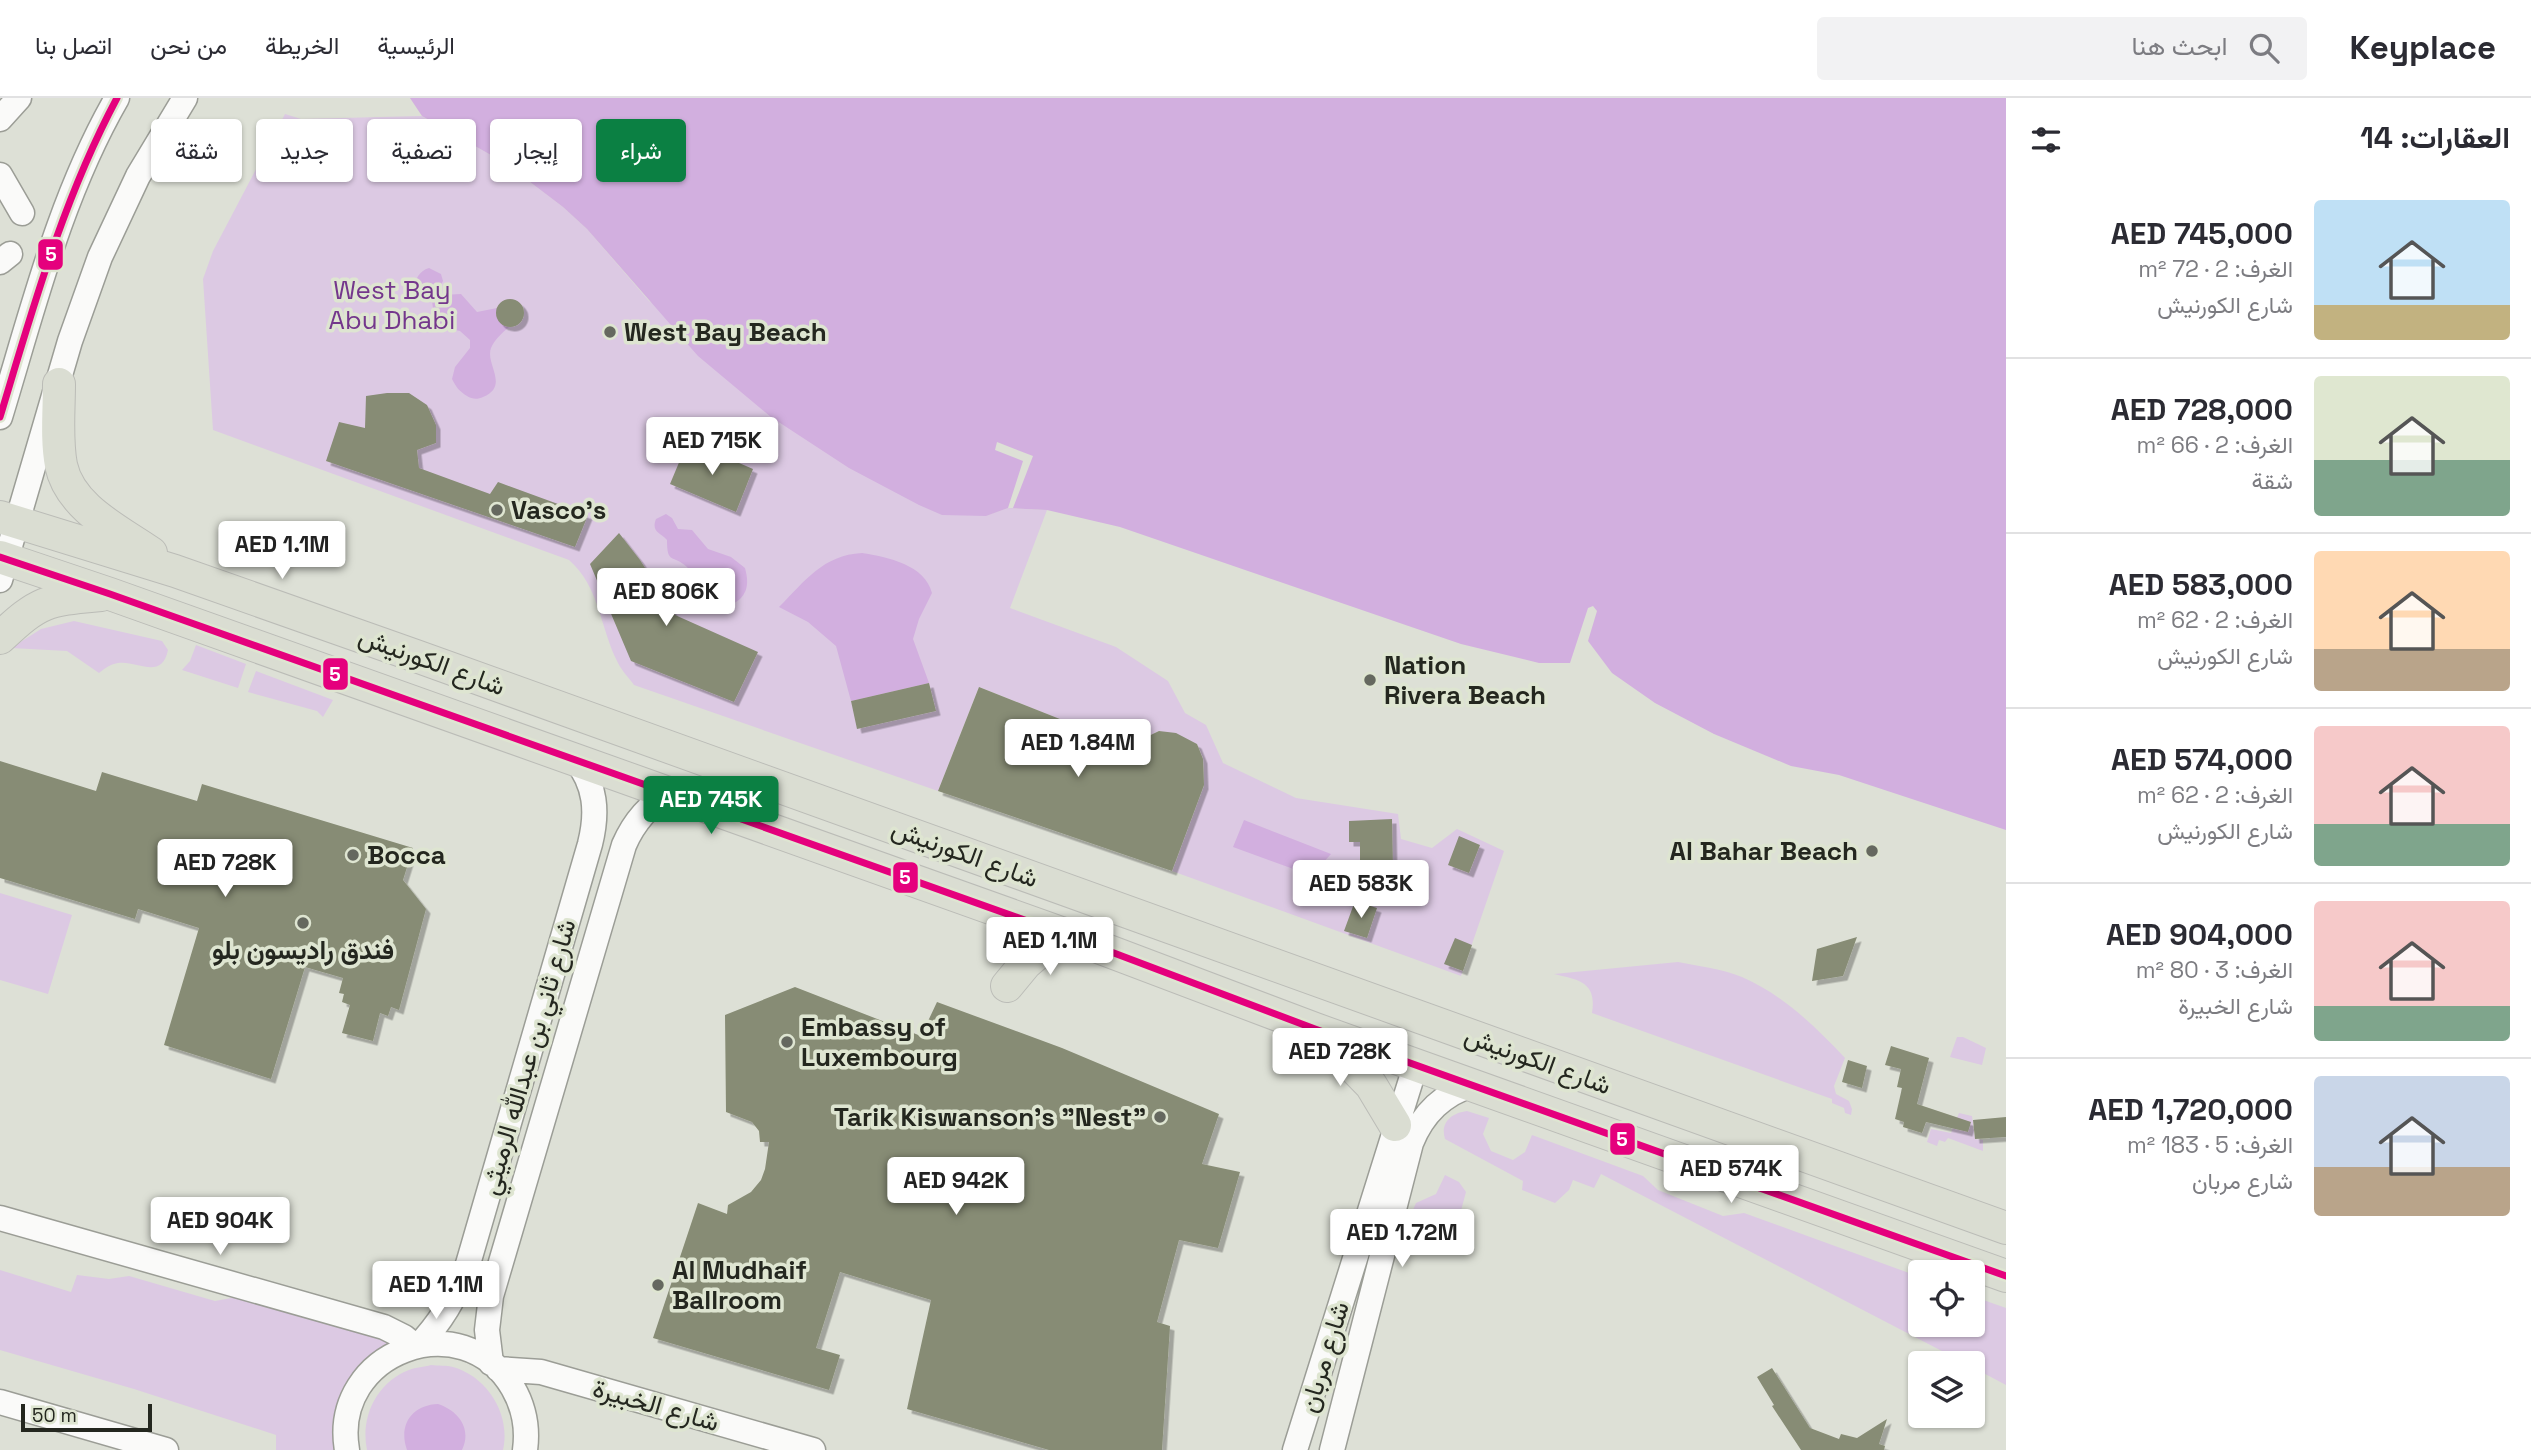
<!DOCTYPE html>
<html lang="ar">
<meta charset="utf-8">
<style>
:root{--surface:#fff;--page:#f2f2f3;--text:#2b2b33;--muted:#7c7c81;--line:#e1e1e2;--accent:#0b8043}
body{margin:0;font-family:"Space Grotesk",Vazirmatn,sans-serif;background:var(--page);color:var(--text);direction:rtl;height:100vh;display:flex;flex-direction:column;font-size:26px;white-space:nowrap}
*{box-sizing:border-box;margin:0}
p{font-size:23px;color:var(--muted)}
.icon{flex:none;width:38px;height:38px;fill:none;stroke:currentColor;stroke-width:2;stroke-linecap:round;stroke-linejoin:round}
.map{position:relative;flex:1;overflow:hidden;direction:ltr}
.details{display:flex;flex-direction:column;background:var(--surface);width:525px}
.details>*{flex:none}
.guide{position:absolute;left:21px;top:21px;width:665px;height:63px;direction:rtl;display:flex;gap:14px}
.fabs{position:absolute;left:1908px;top:1162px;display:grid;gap:14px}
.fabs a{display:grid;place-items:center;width:77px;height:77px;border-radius:7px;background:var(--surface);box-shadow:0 2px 5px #0004;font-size:35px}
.scale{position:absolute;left:21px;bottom:18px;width:131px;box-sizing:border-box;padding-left:7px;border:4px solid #24271f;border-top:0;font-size:19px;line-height:24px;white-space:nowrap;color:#24271f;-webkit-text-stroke:5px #dee5d1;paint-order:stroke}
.price{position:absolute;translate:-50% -60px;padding:0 16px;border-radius:7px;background:#fff;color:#222;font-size:23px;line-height:46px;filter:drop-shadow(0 2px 4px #0008)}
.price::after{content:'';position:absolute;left:50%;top:42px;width:21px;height:16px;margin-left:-10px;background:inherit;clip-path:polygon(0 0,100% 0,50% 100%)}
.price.current{background:var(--accent);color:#fff}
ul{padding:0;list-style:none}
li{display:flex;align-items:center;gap:21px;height:175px;padding:0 21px}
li+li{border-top:2px solid var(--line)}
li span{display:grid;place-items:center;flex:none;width:196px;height:140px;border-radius:7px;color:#555}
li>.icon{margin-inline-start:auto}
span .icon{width:84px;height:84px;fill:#fffc;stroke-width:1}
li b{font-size:30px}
h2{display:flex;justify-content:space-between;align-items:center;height:84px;padding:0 21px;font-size:30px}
.tag{padding:0 24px;border-radius:7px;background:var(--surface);box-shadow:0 2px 5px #0004;font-size:24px;line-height:63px}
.tag.current{background:var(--accent);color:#fff}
header{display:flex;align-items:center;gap:42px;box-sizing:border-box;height:98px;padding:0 35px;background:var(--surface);border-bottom:2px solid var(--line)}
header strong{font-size:33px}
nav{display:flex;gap:38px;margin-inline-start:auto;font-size:24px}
.search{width:490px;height:63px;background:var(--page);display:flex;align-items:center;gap:18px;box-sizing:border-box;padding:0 24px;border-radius:7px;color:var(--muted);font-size:26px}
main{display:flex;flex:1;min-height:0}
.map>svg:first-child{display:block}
</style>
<header>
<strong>Keyplace</strong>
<div class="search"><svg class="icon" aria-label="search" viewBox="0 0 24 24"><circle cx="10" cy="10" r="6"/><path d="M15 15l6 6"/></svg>ابحث هنا</div>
<nav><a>الرئيسية</a><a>الخريطة</a><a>من نحن</a><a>اتصل بنا</a></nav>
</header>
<main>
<section class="details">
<h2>العقارات: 14<svg class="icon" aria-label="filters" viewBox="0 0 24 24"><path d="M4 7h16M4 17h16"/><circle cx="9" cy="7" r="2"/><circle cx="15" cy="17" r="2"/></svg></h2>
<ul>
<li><span style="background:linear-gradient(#bfe0f5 75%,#c2b280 0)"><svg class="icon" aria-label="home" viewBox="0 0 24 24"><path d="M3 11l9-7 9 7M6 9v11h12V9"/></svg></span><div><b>AED 745,000</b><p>الغرف: 2 · 72 m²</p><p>شارع الكورنيش</p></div></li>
<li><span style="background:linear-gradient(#dfe7d0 60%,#7fa58c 0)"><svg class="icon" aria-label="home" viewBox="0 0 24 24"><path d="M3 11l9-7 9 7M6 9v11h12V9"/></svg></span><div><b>AED 728,000</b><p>الغرف: 2 · 66 m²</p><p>شقة</p></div></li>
<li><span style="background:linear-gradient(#ffd9b3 70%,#b9a48a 0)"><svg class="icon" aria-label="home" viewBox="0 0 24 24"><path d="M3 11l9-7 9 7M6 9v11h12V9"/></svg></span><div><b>AED 583,000</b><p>الغرف: 2 · 62 m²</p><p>شارع الكورنيش</p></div></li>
<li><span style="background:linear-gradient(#f6c9c9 70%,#7fa58c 0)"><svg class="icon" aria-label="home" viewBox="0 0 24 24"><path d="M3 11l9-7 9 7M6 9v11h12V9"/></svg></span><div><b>AED 574,000</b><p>الغرف: 2 · 62 m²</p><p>شارع الكورنيش</p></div></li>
<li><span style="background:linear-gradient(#f6c9c9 75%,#7fa58c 0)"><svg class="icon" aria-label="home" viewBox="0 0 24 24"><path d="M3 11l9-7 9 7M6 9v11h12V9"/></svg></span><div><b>AED 904,000</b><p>الغرف: 3 · 80 m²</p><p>شارع الخبيرة</p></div></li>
<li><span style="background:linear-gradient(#c9d6e8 65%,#b9a48a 0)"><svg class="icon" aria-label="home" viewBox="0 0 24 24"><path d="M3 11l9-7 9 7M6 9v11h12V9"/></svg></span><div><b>AED 1,720,000</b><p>الغرف: 5 · 183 m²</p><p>شارع مربان</p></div></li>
</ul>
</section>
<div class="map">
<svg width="2006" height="1352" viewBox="0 0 2006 1352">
<defs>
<filter id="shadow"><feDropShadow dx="4.5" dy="4.5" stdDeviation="0" flood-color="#0004"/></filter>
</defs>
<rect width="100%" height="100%" fill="#dde0d6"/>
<!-- green -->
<path fill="#dcc9e3" d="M285,16L301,21L422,18L505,65L563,109L587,131L649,203L985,418L1008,410L1047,412L1010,510L1116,549L1168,583L1185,615L1206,627L1223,665L1296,700L1398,716L1401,741L1432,750L1457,731L1504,753L1461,878L1172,773L1204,687L1203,661L1197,646L1159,633L1128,648L979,589L938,693L634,587C629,580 622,573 618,565C600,530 600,489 569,462L213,332L203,181L213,153Z
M74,523L162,543L168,552C161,585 134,559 114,566C109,567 103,572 99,575L67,553L11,550L41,531Z
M196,547L246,566L238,590L182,572L190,563Z
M256,573L333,602L323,619L317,613L248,594Z
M0,795L72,817L48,896L0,882Z
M1678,864C1699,868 1722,871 1742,879C1783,897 1815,928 1845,960L1834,988L1836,996L1849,1003L1852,1011L1851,1017L1845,1015L1844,1010L1832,1005V1001L1592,915C1597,884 1579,882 1554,876Z
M1957,939H1963L1986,950L1982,967L1950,959Z
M1467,1013L1489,1020L1483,1036L1491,1053L1513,1062L1525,1054L1532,1037L1643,1078L1658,1092L1723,1118L1744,1115L1920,1179V1227H1972V1198L2006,1210V1287L1972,1269V1265H1965L1601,1076L1594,1090L1573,1082L1569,1092L1555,1105L1522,1092L1523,1083L1445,1041C1440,1025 1451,1015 1467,1013Z
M1959,1015L1972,1018L1975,1041L1983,1042V1053L1948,1040L1945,1044L1939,1042L1937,1048L1927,1044L1931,1031L1951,1035Z
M1445,1077L1459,1084L1466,1094L1459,1120L1444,1116L1437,1142L1404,1133L1416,1105L1436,1096Z
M0,1172L71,1194L77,1177L109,1181L129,1178L215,1203L237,1199L350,1229L397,1246L379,1258L338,1352H276V1337L134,1291L0,1252Z
M431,1267C438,1268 447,1267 453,1269C488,1279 511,1317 503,1352H367C360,1319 377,1284 409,1272C416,1269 424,1269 431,1267Z"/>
<!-- water -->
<path fill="#d2afdf" d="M410,0H2006V732L1839,677L1791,668L1714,636L1655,605L1612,575L1588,543L1597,513L1593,508L1588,510L1570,565H1539L1461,546L1120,429L1047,412L1008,410L986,418L942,417L919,407L849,370L771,319L698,258L587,131L563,109L505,65L422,18Z
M429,170L441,176L443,183L439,191L442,197L461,196L477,214L497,210L499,223L509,229C502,235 495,241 491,250C485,266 510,288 483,299C477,302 472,301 467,298C459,293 456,289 452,281L455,269L470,250V242L460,233L441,229L434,217L432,203L419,197L414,192C415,181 419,173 429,170Z
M666,416L672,420L678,431L692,432L708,451L731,459L745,470C748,481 749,492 740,501C734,506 728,509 720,509C697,510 699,481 687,469C673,456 667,467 667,442C660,434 651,434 656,421Z
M862,455C888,459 925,467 932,495L919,521L913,541L929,585L851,603L836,548L808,524L779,509C805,483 823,457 862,455Z
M1244,722L1331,756L1321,767L1323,776L1321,781L1233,749Z
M438,1306C459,1313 472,1331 462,1352H407C398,1327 412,1307 438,1306Z"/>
<!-- pier -->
<path fill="#dde0d6" d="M997,344L1033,358L1013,410H1008L1023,363L995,352Z"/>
<!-- building -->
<path fill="#878c75" filter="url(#shadow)" d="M496 215a14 14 0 1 1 28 0a14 14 0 1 1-28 0Z
M387,295H409L427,307L436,327V345L417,352L419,370L490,396L498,384L588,417L575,449L326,363L339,324L365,330L366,298Z
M688,343L753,371L736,414L670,386Z
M619,435L640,462L675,517L758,554L734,604L631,563L590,466Z
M929,585L936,613L857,631L851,603Z
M979,589L1128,648L1159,633L1176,635L1197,646L1203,661L1204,687L1172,773L938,693Z
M0,663L96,693L102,674L197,703L202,686L413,750L403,782L426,811L399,912L391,909L388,918L380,915L373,943L342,935L350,907L342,904L344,896L339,895L343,880L305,869L271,981L164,947L199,830L138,811L135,821L0,780Z
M1392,721L1393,770L1360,768V744H1349V723Z
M1459,738L1480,747L1469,775L1448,767Z
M1355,803L1377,810L1367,840L1344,833Z
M1857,839L1843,878L1812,883L1817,851Z
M1455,840L1472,847L1463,873L1444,866Z
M795,889L921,938L937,904L1062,950L1219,1016L1202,1066L1240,1074L1218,1150L1179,1142L1157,1224L1170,1228L1162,1352H1049L907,1311L931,1202L840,1174L816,1250L840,1257L829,1292L653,1240L698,1105L727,1116L728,1107L751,1094L761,1082L765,1071L769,1044H760L759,1033L752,1024L726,1014L725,917Z
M1891,948L1929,960L1917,1006L1971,1024L1968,1034L1926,1024L1922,1035L1903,1029L1904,1024L1895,1021L1902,990L1897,989L1901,971L1885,967Z
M1848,962L1867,968L1862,990L1842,984Z
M2006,1019V1039L1975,1041L1973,1022Z
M1772,1270L1810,1330L1839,1341L1841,1336L1857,1340L1887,1321L1879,1346L1885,1348L1884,1352H1801L1772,1308L1774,1307L1757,1279Z"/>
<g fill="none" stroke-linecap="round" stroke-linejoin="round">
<!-- minor casing -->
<g stroke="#9b9d96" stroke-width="27">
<path id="minor" d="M0,21L19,0
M0,77L22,115
M0,164L10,156
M0,319C33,211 60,99 117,0
M0,482L70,243L100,159L138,78L185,0
M0,1120L384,1229L404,1239L415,1248
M419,1247C442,1223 457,1197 468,1166L590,746C598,714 596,687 575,661
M491,1265L487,1232L491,1198L624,747C634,724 648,707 670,695
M498,1271L541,1274L813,1352
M0,1304L166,1352
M347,1352C330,1254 463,1204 513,1290C524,1309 528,1330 525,1352
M1295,1352L1416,966
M1332,1352L1411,1045C1423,1015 1443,996 1474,986"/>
</g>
<!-- major casing -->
<g stroke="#bbbcb7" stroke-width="34">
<path id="major" d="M59,286C59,312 56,341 61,367C70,410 118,432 151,455
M0,419L175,473L416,558L2006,1130
M0,459L110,496L1061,835L1315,931L2006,1178
M0,540C40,502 47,502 101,497
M1007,888L1026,865L1061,835
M1324,939L1371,987L1395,1027"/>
</g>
<!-- minor -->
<use href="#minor" stroke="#fafaf9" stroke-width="24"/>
<!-- major -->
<use href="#major" stroke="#daddd2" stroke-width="32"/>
<!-- bus-1 casing -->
<g stroke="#dee5d1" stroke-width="12">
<path id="bus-1" d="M0,319C33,210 63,101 117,0
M0,459L110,496L1061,835L1315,931L2006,1178"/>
</g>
<!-- bus-1 -->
<use href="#bus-1" stroke="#e5007d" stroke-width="7"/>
</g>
<!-- markers -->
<g fill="#65685f" stroke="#dee5d1" stroke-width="2.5">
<circle cx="610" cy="234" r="7"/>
<circle cx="497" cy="412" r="7"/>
<circle cx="1370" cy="582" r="7"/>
<circle cx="1872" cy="753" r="7"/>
<circle cx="353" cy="757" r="7"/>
<circle cx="303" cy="825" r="7"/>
<circle cx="787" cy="944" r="7"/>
<circle cx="1160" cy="1019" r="7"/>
<circle cx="658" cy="1187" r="7"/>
</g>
<g text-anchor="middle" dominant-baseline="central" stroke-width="7" stroke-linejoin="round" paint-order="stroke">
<!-- park labels -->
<g font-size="26" fill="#74378c" stroke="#dee5d1">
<text x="392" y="192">West Bay<tspan x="392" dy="30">Abu Dhabi</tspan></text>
</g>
<!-- poi labels -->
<g font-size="26" font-weight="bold" fill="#24271f" stroke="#dee5d1" text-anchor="start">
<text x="624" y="234">West Bay Beach</text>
<text x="511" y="412">Vasco's</text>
<text x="1384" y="567">Nation<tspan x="1384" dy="30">Rivera Beach</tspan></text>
<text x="1858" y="753" text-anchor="end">Al Bahar Beach</text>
<text x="367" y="757">Bocca</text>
<text x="303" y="852" text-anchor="middle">فندق راديسون بلو</text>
<text x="801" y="929">Embassy of<tspan x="801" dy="30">Luxembourg</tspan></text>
<text x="1146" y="1019" text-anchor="end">Tarik Kiswanson's "Nest"</text>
<text x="672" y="1172">Al Mudhaif<tspan x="672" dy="30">Ballroom</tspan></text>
</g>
<!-- street labels -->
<g font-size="26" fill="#24271f" stroke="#dee5d1">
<text transform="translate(432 563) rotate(20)">شارع الكورنيش</text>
<text transform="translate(965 755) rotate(20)">شارع الكورنيش</text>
<text transform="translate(528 959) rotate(-74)">شارع ثاني بن عبدالله الرميثي</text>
<text transform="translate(1538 962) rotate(20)">شارع الكورنيش</text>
<text transform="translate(1324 1259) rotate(-73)">شارع مربان</text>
<text transform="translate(656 1307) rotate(16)">شارع الخبيرة</text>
</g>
</g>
<g stroke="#dee5d1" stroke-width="2.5">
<rect x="37" y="140" width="27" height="33" rx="7" fill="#e5007d"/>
<rect x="322" y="559" width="27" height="34" rx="7" fill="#e5007d"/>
<rect x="892" y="763" width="27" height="33" rx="7" fill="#e5007d"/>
<rect x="1609" y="1024" width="27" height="34" rx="7" fill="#e5007d"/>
</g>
<g font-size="19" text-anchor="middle" font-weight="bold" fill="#fff">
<text x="51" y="163">5</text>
<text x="335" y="583">5</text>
<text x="905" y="786">5</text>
<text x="1622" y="1048">5</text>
</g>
</svg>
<div class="fabs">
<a><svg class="icon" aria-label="locate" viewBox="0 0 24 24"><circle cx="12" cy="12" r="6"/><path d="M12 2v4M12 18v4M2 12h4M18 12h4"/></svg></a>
<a><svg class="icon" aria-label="layers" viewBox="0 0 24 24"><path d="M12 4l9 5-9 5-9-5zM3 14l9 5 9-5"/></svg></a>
</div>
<div class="scale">50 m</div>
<b class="price" style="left:712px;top:379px">AED 715K</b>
<b class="price" style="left:282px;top:483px">AED 1.1M</b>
<b class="price" style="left:666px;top:530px">AED 806K</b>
<b class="price" style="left:1078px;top:681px">AED 1.84M</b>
<b class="price current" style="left:711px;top:738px">AED 745K</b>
<b class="price" style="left:225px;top:801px">AED 728K</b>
<b class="price" style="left:1361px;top:822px">AED 583K</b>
<b class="price" style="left:1050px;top:879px">AED 1.1M</b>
<b class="price" style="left:1340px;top:990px">AED 728K</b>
<b class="price" style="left:1731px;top:1107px">AED 574K</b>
<b class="price" style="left:956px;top:1119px">AED 942K</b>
<b class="price" style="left:220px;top:1159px">AED 904K</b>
<b class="price" style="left:1402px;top:1171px">AED 1.72M</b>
<b class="price" style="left:436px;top:1223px">AED 1.1M</b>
<div class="guide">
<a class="tag current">شراء</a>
<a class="tag">إيجار</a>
<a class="tag">تصفية</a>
<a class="tag">جديد</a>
<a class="tag">شقة</a>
</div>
</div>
</main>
